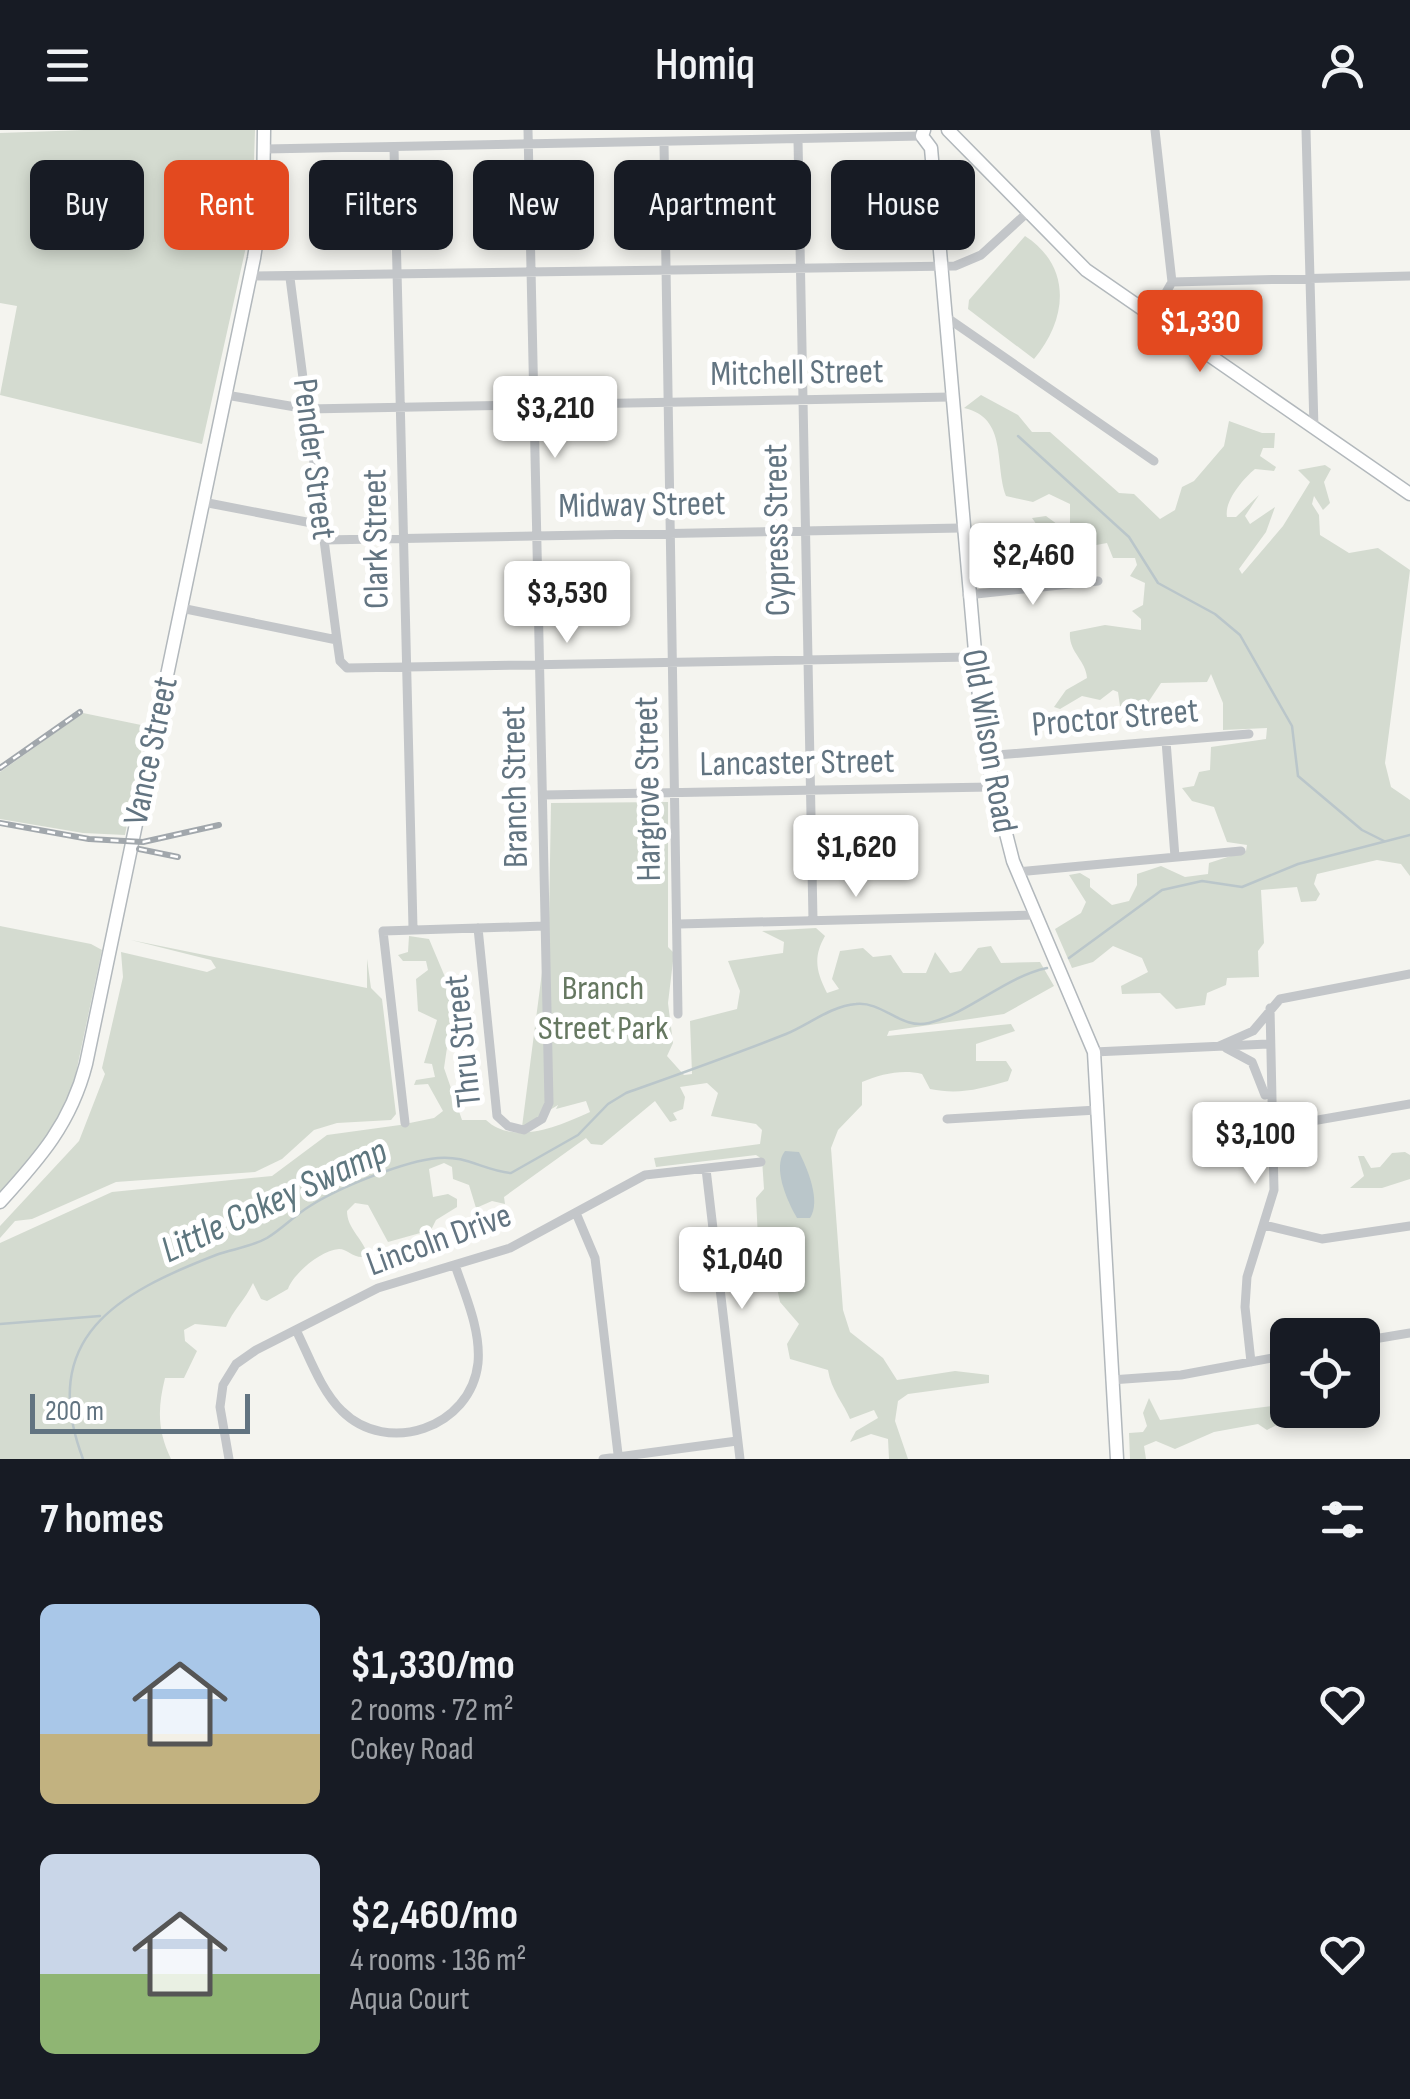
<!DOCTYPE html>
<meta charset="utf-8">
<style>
:root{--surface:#171b24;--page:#20242c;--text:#f1f3f6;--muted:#9ea1a6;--accent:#e3491f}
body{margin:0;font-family:"Sofia Sans Condensed",sans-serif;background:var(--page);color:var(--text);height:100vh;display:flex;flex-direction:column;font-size:38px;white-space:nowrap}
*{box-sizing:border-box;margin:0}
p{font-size:32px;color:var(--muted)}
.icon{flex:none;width:55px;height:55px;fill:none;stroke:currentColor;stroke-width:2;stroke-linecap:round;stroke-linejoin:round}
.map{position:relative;height:1329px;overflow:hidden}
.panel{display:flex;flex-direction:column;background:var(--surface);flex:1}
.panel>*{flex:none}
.hud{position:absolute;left:30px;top:30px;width:1350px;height:90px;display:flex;gap:20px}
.buttons{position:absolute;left:1270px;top:1188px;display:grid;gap:20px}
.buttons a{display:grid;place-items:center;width:110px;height:110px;border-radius:15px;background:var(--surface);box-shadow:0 5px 15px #0003;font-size:50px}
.scale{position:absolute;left:30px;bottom:25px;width:220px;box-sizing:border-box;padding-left:10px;border:5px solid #627481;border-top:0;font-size:28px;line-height:35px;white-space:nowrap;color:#627481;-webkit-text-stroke:8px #fff;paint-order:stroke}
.price{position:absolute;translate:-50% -85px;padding:0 22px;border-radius:10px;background:#fff;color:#222;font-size:32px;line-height:65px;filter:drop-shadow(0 2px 5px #0008)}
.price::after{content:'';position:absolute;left:50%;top:60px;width:30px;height:22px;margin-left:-15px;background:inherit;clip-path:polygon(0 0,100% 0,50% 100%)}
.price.active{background:var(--accent);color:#fff}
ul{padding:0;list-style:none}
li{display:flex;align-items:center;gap:30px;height:250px;padding:0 40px}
li span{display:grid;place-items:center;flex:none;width:280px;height:200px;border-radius:15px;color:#555}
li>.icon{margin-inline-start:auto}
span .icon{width:120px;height:120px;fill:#fffc;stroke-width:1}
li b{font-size:42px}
h2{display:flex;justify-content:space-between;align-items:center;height:120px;padding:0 40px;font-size:42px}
.chip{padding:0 35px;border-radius:15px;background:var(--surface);box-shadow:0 5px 15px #0003;font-size:35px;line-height:90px}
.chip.active{background:var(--accent);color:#fff}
header{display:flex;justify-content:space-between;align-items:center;height:130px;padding:0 40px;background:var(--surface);font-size:45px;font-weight:600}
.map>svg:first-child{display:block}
</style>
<header><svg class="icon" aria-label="menu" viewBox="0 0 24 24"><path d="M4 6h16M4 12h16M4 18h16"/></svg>Homiq<svg class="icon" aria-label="person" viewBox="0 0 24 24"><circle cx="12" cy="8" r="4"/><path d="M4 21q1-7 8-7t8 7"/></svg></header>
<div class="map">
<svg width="1410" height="1329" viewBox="0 0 1410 1329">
<rect width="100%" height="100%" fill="#f4f4ef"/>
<!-- green -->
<path fill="#d4dbd0" d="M84,0H255L252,90L202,314L0,265L17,176L0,173V3Z
M1025,106C1073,137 1067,190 1034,229L968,179L969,170Z
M981,265L1018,285L1032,302H1050L1119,363L1134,364L1160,389L1175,380L1182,357L1194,351L1224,316L1229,291L1262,303H1275L1274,318H1263L1260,326L1276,337L1274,341L1255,339C1243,349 1224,371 1227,387H1236L1259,365L1245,386L1250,394L1275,377L1266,402L1239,439L1242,444L1283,396L1310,352L1298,340L1325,335L1331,339L1324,352L1330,373L1323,380L1314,366L1312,374L1319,385L1320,405L1349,423L1378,418L1410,440L1385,633L1391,657L1410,670V746L1401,734L1377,730L1317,744L1314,754L1320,764L1316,771L1301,772L1297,757L1261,760L1264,813L1258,821L1259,847L1227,848L1226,855L1207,863L1205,875L1176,879L1160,863L1122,864L1121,856L1148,842L1142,828L1113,816L1093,832L1072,838L1055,799L1081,783L1086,772L1069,745L1080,743L1090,749V757L1112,775L1129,771L1137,755V744L1161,736L1185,747L1208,744L1209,733L1246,721L1247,715L1227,712L1214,677L1192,671L1182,658L1194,656L1199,642L1210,640L1211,617L1266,609L1267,598L1223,600V573L1211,544L1207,552L1161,553L1145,577L1120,576L1118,562L1113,560L1100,570L1082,566L1060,579L1054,577L1066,560L1087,548C1086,530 1068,522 1070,502L1105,495L1141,500V489L1132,481L1143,475L1145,453L1130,446L1137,435L1135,428H1113L1107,413L1048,424L1021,411L1024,405L1036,404L1039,398L1032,388L1046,386L1061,397L1070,395V374L1049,364L1033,372L1006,366C994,333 1008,288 964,278Z
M83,583L146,596L125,705L83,703L0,689V642Z
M668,672V817L674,823L668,873L673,913L667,926L684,945L692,944L690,891L737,879L740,861L728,831L783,823L784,812L762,801L816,798L825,806C813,827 816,841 827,863L839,859L832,849L840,821L863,818L873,827L891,825L903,843H926L935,822L950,843L961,841L978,818L991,816L1001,833L1040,832L1054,856L1004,884L889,901L887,906L1011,894L1015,901L976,914V931H1006L1012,940L1008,951C980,959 959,965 930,959L922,944C902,939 881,944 862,952V975L838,1000L831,1018L843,1180L850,1202L883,1228L897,1250L955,1241L989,1245V1253L908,1264L898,1271L895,1291L908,1329H889L888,1309L871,1304L850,1312L856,1301L878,1288L874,1280L850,1289C844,1274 831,1260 828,1240L790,1229L787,1214L799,1194L780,1172L777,1158L760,1148L756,1068L764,1059L762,1029L756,1025L656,1037L654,1028L760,1014L762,1000L756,994L711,986L718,963L707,953L680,957L685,967L683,979L673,983L677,990L670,992L655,971L602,1015L591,1014L586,1008L504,1067L505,1074L492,1071L476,1078L469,1055L453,1049L452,1037L444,1033L429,1039L433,1067L448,1064L457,1069V1077L436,1090L431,1100L388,1112L368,1075L355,1073L347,1081C347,1098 362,1108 367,1123L362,1127C352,1127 347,1119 339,1119C321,1120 293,1144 288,1159L267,1171L261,1169L253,1153C245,1170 233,1180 226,1197L195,1194L184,1200L185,1211L197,1221L184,1248H165C157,1280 158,1302 171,1329H0V1113L112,1062L272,1046L327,1005L400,995L434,988L443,981L428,954L414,955L416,950L435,947L432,934L424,933L437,890L418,881L416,849L428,840L426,831H403L398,825L408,822L409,806L429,809L448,854L453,877L444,938L462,990H486C514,1016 559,996 590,982L586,971L556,979L558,975L522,997L549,788L551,673Z
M0,796L91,814L102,820L70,971L38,1021L0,1063Z
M131,810L367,858V829L371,858L382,869L396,984L391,990L337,993L314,1000L282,1029L255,1042L116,1052L32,1089L15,1091L0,1108V1096L79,1011L105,944L102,938L123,847L121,822L207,842L216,838L211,830Z
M1405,1022L1410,1025V1049L1382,1058H1350L1364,1046L1358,1026H1364L1371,1038L1380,1037L1392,1023Z
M1149,1268L1160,1290L1287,1274L1288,1280H1328L1286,1290L1267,1300L1258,1294L1214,1302L1175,1319L1156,1311L1144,1316L1146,1329H1130L1129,1303L1143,1302L1147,1296L1143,1283Z"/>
<!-- water -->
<path fill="#bac6ca" d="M785,1021L799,1022C808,1040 821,1071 810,1088H797C787,1071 772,1037 785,1021Z"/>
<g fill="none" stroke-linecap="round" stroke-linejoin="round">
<!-- stream -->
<path stroke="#bac6ca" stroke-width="2.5" d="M1018,306L1129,407L1158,453L1215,484L1240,505L1292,596L1298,646L1362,700L1384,711
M1069,828L1162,760L1202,751L1242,757L1298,734L1410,705
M0,1194L100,1186
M83,1329C37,1207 118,1163 216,1125C233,1119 251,1117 267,1108C282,1099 295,1085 310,1076C338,1058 404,1031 438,1028C466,1025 485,1041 511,1043L578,1005L608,974L626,963C679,944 733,925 786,904C808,895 831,876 856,874C883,871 901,900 929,893C971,882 1005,847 1047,838"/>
<!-- secondary casing -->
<g stroke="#b2b8bc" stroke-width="15">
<path id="secondary" d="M924,0L922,6L931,18L983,613L1013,731L1094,922L1117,1329
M948,0L1086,140L1410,364
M0,1072C40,1028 71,993 86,934L254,128L263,70L264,0"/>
</g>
<!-- street -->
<path stroke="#c3c6c9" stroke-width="9" d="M1306,0L1314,298
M798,10L813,790
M664,13L678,884
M394,18L413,798
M265,19L922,6
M250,146L955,136L981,125L1028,82
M290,148L337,510
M1172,152L1410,146
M946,187L1154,331
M1152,187L1172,152L1155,0
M226,265L307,279L951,267
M203,372L322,395
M324,410L961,398
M967,465L1098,451
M181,478L337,510L340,531L347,538L972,527
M1166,611L1175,727
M985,626L1249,604
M543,665L991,657
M1017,742L1241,721
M679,794L1035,785
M478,798L497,986L508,996L524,1000L542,989L549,973L528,0
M1219,916L1253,901L1280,869L1410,844
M1226,918L1252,932L1265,965
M1094,922L1268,914
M947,989L1097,980
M405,993L383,801L545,796
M1272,998L1410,974
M706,1039L740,1329
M576,1083L595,1128L618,1324
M1264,1095L1322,1109L1410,1096
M296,1200C309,1226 321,1261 342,1281C387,1326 471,1298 478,1233C481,1200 465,1165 455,1135
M1362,1211L1410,1203
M1251,1232L1245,1177L1247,1147L1274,1060L1270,878
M1111,1250L1181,1245L1288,1225
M229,1329L220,1277L223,1255L236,1234L256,1220L378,1158L510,1118L645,1045L761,1032
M603,1329L737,1311"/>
<!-- secondary -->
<use href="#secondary" stroke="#fff" stroke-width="12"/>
<!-- rail casing -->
<g stroke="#a1a7ac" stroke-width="6">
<path id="rail" d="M0,638L80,582
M0,693L89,709L143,712L219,695
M139,719L178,727"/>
</g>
<!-- rail -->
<use href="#rail" stroke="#fff" stroke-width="2.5" stroke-dasharray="8" stroke-linecap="butt"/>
</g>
<g text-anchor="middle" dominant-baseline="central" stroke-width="10" stroke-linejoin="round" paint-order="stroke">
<!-- street labels -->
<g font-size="35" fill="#627481" stroke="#fff">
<text transform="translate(797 243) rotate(-1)">Mitchell Street</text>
<text transform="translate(314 329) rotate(83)">Pender Street</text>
<text transform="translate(642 375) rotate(-1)">Midway Street</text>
<text transform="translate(777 400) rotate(-91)">Cypress Street</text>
<text transform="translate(376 409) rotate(-91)">Clark Street</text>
<text transform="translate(1115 588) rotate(-5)">Proctor Street</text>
<text transform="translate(989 611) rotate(80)">Old Wilson Road</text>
<text transform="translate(151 621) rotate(-78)">Vance Street</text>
<text transform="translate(797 633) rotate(-1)">Lancaster Street</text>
<text transform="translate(515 657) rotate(-91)">Branch Street</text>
<text transform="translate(648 659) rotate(-91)">Hargrove Street</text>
<text transform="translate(463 911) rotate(-96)">Thru Street</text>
<text transform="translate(439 1110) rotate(-20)">Lincoln Drive</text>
</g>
<!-- park labels -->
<g font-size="35" fill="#667861" stroke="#fff">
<text x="603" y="858">Branch<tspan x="603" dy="40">Street Park</tspan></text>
</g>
<!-- water labels -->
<g font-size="38" font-style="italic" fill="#5e777f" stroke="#fff">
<text transform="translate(274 1071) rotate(-25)">Little Cokey Swamp</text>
</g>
</g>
</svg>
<div class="buttons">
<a><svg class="icon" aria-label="locate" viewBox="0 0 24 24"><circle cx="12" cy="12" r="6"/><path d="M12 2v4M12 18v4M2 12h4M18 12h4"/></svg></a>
</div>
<div class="scale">200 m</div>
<b class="price active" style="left:1200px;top:245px">$1,330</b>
<b class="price" style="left:555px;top:331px">$3,210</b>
<b class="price" style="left:1033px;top:478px">$2,460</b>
<b class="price" style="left:567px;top:516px">$3,530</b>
<b class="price" style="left:856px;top:770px">$1,620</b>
<b class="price" style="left:1255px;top:1057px">$3,100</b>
<b class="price" style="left:742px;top:1182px">$1,040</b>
<div class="hud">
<a class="chip">Buy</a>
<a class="chip active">Rent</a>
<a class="chip">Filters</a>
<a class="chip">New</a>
<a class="chip">Apartment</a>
<a class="chip">House</a>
</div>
</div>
<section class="panel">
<h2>7 homes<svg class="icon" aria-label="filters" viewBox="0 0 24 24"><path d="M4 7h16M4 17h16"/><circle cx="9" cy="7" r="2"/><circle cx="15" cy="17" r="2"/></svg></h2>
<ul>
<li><span style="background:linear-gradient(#a9c7e8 65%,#c2b280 0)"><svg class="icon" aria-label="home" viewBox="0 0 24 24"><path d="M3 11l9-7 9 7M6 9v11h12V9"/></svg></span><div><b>$1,330/mo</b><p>2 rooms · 72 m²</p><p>Cokey Road</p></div><svg class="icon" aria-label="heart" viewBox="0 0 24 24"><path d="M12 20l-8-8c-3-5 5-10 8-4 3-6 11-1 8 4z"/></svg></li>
<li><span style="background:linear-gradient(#c9d6e8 60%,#8fb573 0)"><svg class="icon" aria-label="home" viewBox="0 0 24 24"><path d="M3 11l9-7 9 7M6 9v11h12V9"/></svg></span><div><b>$2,460/mo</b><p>4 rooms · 136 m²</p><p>Aqua Court</p></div><svg class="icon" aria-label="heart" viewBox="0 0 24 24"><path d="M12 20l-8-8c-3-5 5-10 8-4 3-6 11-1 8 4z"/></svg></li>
</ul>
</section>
